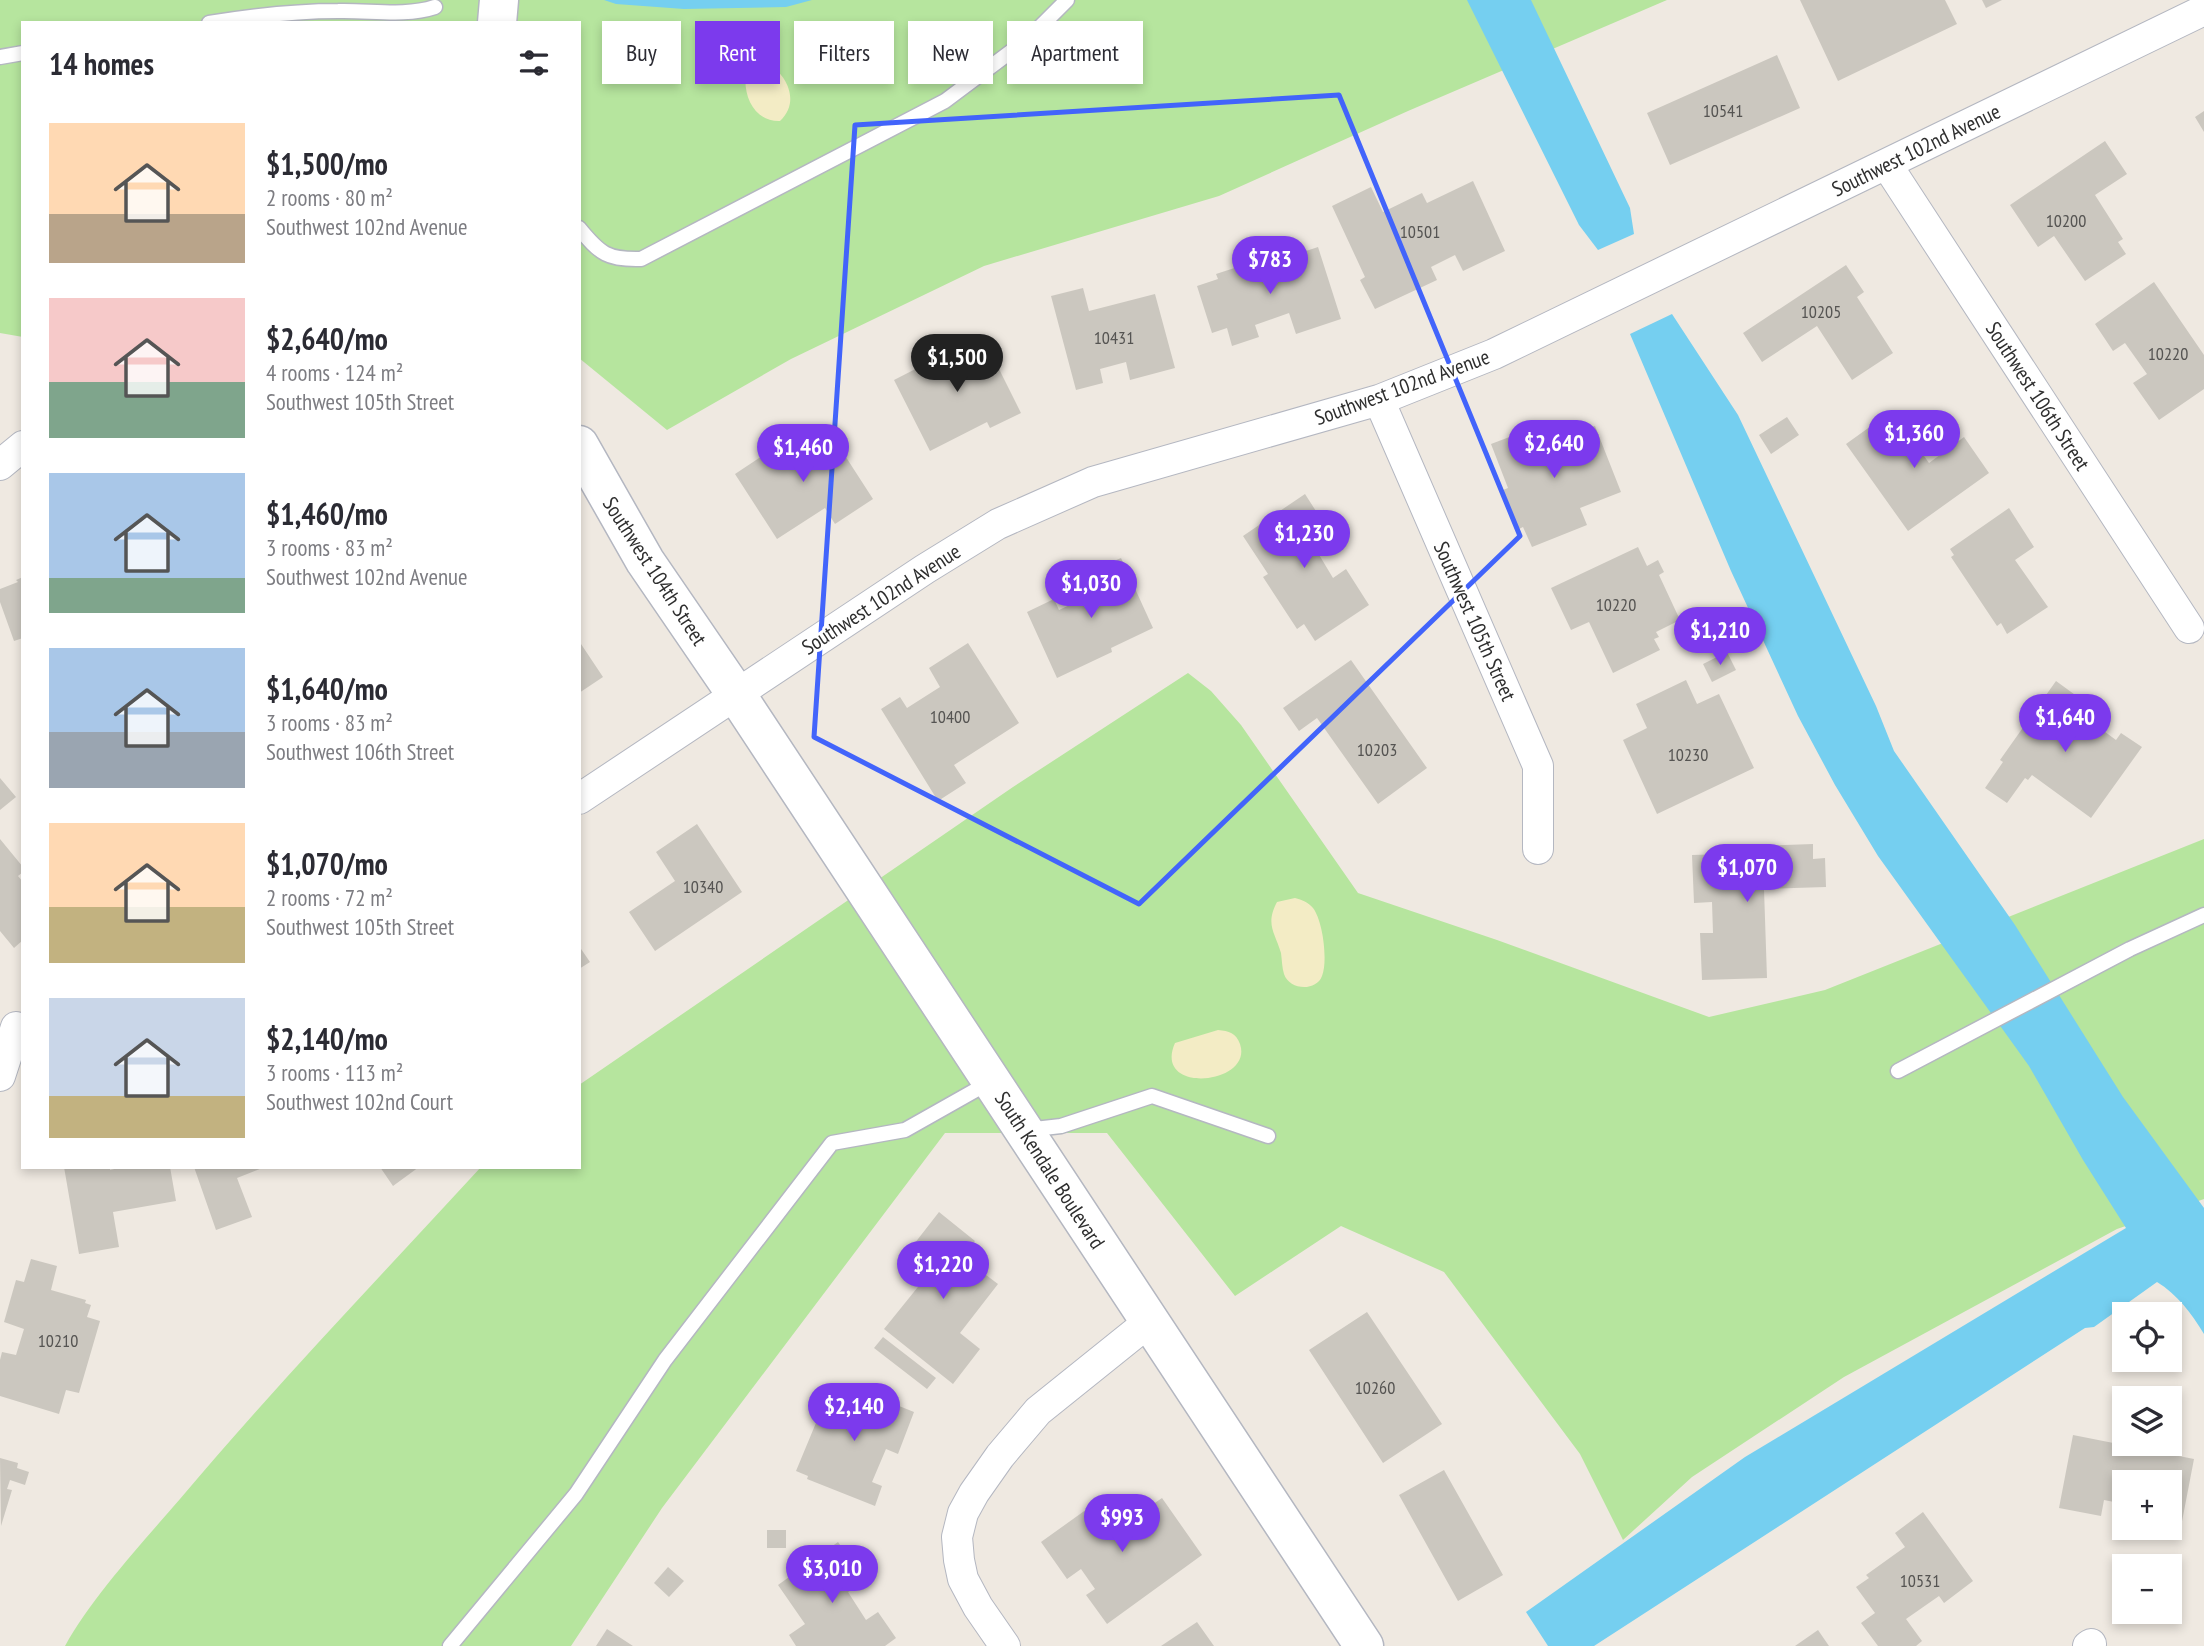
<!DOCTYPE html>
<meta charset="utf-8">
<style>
:root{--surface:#fff;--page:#f7f7f7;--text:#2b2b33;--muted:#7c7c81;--accent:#7c3aed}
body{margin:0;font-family:"PT Sans Narrow",sans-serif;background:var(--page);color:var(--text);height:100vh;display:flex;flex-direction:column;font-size:26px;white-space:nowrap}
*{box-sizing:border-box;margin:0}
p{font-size:23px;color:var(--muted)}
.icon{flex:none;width:38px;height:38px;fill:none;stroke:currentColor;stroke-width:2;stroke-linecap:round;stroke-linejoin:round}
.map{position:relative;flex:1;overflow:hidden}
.drawer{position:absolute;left:21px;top:21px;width:560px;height:1148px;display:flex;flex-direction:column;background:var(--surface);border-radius:0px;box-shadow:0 4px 10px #0003}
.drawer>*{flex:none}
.hud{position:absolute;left:602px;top:21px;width:665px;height:63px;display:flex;gap:14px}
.buttons{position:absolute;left:2112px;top:1302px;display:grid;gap:14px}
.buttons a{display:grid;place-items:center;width:70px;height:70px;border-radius:0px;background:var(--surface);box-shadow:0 4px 10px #0003;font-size:35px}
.price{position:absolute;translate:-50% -60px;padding:0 16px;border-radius:24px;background:var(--accent);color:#fff;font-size:23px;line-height:46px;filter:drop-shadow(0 2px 4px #0008)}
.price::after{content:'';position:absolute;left:50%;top:42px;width:21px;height:16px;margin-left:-10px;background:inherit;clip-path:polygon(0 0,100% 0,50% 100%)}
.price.current{background:#222;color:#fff}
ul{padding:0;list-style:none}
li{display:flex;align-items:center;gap:21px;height:175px;padding:0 28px}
li span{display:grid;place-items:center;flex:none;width:196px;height:140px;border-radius:0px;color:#555}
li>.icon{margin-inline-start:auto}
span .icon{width:84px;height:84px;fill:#fffc;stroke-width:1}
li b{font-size:30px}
h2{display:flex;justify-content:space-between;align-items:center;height:84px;padding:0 28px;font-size:30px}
.pill{padding:0 24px;border-radius:0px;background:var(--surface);box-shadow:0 4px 10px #0003;font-size:24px;line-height:63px}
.pill.current{background:var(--accent);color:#fff}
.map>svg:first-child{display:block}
</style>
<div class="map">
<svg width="2204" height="1646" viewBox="0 0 2204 1646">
<rect width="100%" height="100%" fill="#efe9e1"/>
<!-- green -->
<path fill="#b6e59e" d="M0,0H1667L1408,111L1219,196L984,266L791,359L667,430L579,358V23H23V337L0,333Z
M1188,673L1211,691L1241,725L1358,893L1497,940L1709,1017L1825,990L2204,839V1199L2117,1229L1844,1377L1692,1477L1623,1540L1580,1454L1444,1272L1341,1226L1235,1296L1107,1133H945L662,1508L571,1646H65C93,1596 142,1543 180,1499C276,1385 380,1277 481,1167H579V1085L1013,787Z"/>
<!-- sand -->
<path fill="#f3ecc5" d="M755,59C782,64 804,99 780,121C750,122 739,86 749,62Z
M1295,898C1302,900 1308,902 1313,908C1323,921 1328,961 1322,976C1316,992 1289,990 1284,974C1282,968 1282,960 1281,953C1275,932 1265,925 1277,902Z
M1218,1030C1229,1031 1236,1033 1240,1044C1254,1085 1152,1095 1175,1043Z"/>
<!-- water -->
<path fill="#75cff0" d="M604,0H812L786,7L684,9L616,4Z
M1467,0H1531L1630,208L1634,234L1598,250L1579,225Z
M1672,314L1738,415L1876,706L1894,751L2015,925L2123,1097L2204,1208V1334C2191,1313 2178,1295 2157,1282L2094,1327L2085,1328L1594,1646H1548L1526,1612L1745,1457L2126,1228L2083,1160L2029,1066L1878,856L1835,785L1798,716L1731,571L1630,334Z"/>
<!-- building -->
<path fill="#cbc7bf" d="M1800,0H1945L1957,24L1838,81Z
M1982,0H2002L1986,8Z
M1777,55L1800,108L1670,165L1647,113Z
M2204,111V132L2195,117Z
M2105,141L2127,174L2095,195L2123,239L2118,242L2126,254L2085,281L2054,236L2038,247L2010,205Z
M1473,181L1505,251L1463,271L1455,255L1431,267L1437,280L1375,309L1360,280L1365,277L1332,206L1371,187L1383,212L1422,193L1427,203Z
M1318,247L1341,319L1296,334L1289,313L1255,325L1259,337L1232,346L1227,328L1212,333L1197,286L1218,279L1216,274L1274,255L1276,261Z
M1846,265L1864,292L1857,297L1893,353L1852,380L1817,326L1762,362L1743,333Z
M2154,282L2204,355V389L2159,420L2133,383L2147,374L2125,343L2113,351L2095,324Z
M1083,288L1089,311L1155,294L1175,368L1130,380L1126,362L1100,369L1103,383L1076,390L1051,296Z
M982,335L1021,413L990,428L987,422L930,451L894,380Z
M1892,411L1929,463L1964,437L1989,473L1908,531L1846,444Z
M1787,417L1799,435L1771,454L1759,435Z
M1541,425L1548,444L1595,426L1621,492L1580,508L1587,525L1532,547L1523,527L1519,529L1503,490L1508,488L1491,444Z
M831,434L873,499L835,524L825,508L777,539L735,474L794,435L805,451Z
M1305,494L1332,536L1315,548L1333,578L1346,569L1369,605L1315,641L1304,624L1297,629L1263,577L1268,574L1243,536Z
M2009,508L2034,547L2015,560L2048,607L2007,634L2001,623L1997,626L1951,557L1954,555L1950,549Z
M1638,547L1647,566L1658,560L1664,572L1659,575L1680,620L1656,632L1659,637L1654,639L1660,650L1613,673L1589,622L1571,630L1551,588Z
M1121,558L1153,628L1111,648L1112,652L1057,678L1027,612L1054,599L1059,610L1087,597L1078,577Z
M23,577V638L14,641L0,602V589L18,582L16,580Z
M579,641L603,677L579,693Z
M968,643L1019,723L954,765L966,783L938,801L881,709L900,697L907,708L940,687L929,668Z
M1727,652L1736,670L1712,682L1703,664Z
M1351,660L1427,768L1378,804L1317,718L1299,731L1283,708Z
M1686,680L1697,704L1719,694L1754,768L1657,814L1623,740L1647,728L1636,704Z
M2056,681L2089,705L2082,715L2116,740L2121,733L2142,747L2091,818L2032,775L2028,780L2025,778L2007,803L1985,788L2003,762L2000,760Z
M0,778L16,797L0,810Z
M697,824L742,892L655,951L629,912L675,881L656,852Z
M0,839L23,867V872L18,876L23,882V940L14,948L0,931Z
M1813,844V859L1825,858L1826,887L1764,889L1767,978L1702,980L1700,933H1713L1712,902L1694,903L1692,855L1761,853V846Z
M579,946L590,962L579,969Z
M64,1167H110V1170L123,1167H170L176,1201L113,1212L119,1247L79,1254Z
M194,1167H265L237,1178L252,1217L216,1230Z
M380,1167H419L393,1186Z
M939,1212L975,1241L962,1257L998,1284L960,1333L980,1349L953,1384L884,1329L930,1272L919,1263L924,1258L911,1248Z
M31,1259L57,1266L51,1290L86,1300L85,1303L91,1305L87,1317L100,1321L79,1393L66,1390L59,1414L0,1396V1360L2,1352L16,1355L24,1329L4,1322L16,1280L24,1282Z
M1367,1312L1442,1424L1383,1463L1309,1350Z
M883,1337L936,1378L927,1389L874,1348Z
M847,1385L914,1412L898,1454L886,1449L872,1482L882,1486L875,1506L807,1479L808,1476L796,1471L823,1406L832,1410L841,1389L846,1391Z
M2073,1435L2194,1459L2179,1537L2136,1529L2170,1528V1482H2124V1504L2104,1500L2101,1516L2059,1508Z
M0,1458L18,1463L17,1468L29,1472L25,1485L10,1480L7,1489L12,1490L1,1526Z
M1444,1470L1503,1575L1458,1601L1399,1495Z
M1162,1498L1202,1555L1107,1624L1086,1595L1095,1589L1081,1569L1067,1579L1041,1542L1101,1499L1120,1527Z
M1923,1512L1973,1581L1944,1603L1939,1596L1906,1619L1922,1641L1916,1646H1878L1861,1623L1875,1613L1856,1587L1869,1578L1866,1575L1905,1547L1895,1533Z
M767,1530H786V1548H767Z
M838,1542L865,1581L848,1592L866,1620L878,1612L896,1638L885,1646H796L789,1635L805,1624L778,1585Z
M668,1567L684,1581L669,1597L654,1583Z
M1197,1622L1214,1646H1161Z
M607,1629L633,1646H596Z
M1818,1630L1829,1646H1795Z"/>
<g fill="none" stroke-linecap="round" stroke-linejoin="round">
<!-- lane casing -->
<g stroke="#b4b7c1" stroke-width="17">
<path id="lane" d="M209,23C252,16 295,11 338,11C370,10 405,17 435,7
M0,57L23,53
M579,228C600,254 608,260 641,259L945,101L1029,38L1067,0
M1898,1071L2130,949L2204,915
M1026,1130L1061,1126L1152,1096L1268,1136
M450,1646L576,1494L665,1360L832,1143L905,1130L990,1082"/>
</g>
<!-- street casing -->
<g stroke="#b4b7c1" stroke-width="32">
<path id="street" d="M1887,165L2189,628
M1379,400L1538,766V849
M0,465L23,446
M579,799L925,569L998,524L1093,482L1379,400L1494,354L2204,10
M0,1076L16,1027
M1005,1646L978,1607L963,1579L959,1560L957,1537L963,1513L974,1493L1000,1456L1038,1411L1150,1321
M2088,1646L2091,1644"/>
</g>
<!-- secondary casing -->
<g stroke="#b4b7c1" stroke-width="41">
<path id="secondary" d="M497,23L499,0
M579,445L645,561L736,694L1364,1646"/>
</g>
<!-- lane -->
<use href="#lane" stroke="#fff" stroke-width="14"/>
<!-- street -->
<use href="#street" stroke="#fff" stroke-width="30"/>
<!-- secondary -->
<use href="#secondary" stroke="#fff" stroke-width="38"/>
</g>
<!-- marked area -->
<path fill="none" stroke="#4264fb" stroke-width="5" stroke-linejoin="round" d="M1339,95L1520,536L1139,904L814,737L855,125Z"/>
<g text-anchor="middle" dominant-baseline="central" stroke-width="6" stroke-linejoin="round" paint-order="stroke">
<!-- number labels -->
<g font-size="18" fill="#555452">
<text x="1723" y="110">10541</text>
<text x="2066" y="220">10200</text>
<text x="1420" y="231">10501</text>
<text x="1821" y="311">10205</text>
<text x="1114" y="337">10431</text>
<text x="2168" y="353">10220</text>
<text x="1616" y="604">10220</text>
<text x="950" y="716">10400</text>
<text x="1377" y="749">10203</text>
<text x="1688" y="754">10230</text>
<text x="703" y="886">10340</text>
<text x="58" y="1340">10210</text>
<text x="1375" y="1387">10260</text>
<text x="1920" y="1580">10531</text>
</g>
<!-- street labels -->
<g font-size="21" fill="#2e2e2e" stroke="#fff">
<text transform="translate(1916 150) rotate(-26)">Southwest 102nd Avenue</text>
<text transform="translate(1402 387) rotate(-20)">Southwest 102nd Avenue</text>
<text transform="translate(2038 396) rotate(57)">Southwest 106th Street</text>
<text transform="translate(655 571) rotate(57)">Southwest 104th Street</text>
<text transform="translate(881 599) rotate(-33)">Southwest 102nd Avenue</text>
<text transform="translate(1475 621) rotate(66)">Southwest 105th Street</text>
<text transform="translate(1050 1170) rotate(57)">South Kendale Boulevard</text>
</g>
</g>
</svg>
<div class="buttons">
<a><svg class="icon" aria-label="locate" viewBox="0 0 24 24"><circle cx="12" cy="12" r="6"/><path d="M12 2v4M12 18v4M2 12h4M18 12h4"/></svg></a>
<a><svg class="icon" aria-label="layers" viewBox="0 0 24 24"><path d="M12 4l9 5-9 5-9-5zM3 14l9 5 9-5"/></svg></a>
<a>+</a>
<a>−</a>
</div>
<b class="price" style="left:1270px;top:296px">$783</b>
<b class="price current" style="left:957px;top:394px">$1,500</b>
<b class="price" style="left:1914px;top:470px">$1,360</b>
<b class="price" style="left:1554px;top:480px">$2,640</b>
<b class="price" style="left:803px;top:484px">$1,460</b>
<b class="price" style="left:1304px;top:570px">$1,230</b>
<b class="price" style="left:1091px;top:620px">$1,030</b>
<b class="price" style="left:1720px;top:667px">$1,210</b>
<b class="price" style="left:2065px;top:754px">$1,640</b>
<b class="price" style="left:1747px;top:904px">$1,070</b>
<b class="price" style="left:943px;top:1301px">$1,220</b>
<b class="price" style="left:854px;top:1443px">$2,140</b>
<b class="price" style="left:1122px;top:1554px">$993</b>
<b class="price" style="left:832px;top:1605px">$3,010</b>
<div class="hud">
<a class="pill">Buy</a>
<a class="pill current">Rent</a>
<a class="pill">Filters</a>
<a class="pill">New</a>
<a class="pill">Apartment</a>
</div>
<section class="drawer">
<h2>14 homes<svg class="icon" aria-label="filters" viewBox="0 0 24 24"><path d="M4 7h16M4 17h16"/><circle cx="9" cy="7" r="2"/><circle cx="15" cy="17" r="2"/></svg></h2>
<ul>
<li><span style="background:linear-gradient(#ffd9b3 65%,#b9a48a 0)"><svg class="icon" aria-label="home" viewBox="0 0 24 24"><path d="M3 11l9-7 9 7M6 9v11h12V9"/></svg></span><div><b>$1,500/mo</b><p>2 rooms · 80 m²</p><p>Southwest 102nd Avenue</p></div></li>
<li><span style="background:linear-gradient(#f6c9c9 60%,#7fa58c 0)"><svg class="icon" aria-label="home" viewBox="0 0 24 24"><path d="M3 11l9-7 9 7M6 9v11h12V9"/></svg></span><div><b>$2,640/mo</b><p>4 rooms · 124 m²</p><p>Southwest 105th Street</p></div></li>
<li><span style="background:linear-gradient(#a9c7e8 75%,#7fa58c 0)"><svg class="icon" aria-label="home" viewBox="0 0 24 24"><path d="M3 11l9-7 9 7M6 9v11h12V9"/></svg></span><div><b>$1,460/mo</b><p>3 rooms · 83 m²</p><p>Southwest 102nd Avenue</p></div></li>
<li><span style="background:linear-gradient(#a9c7e8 60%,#9aa5b1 0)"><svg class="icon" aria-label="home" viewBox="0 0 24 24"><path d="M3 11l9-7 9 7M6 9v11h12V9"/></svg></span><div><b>$1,640/mo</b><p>3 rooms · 83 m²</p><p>Southwest 106th Street</p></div></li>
<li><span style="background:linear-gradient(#ffd9b3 60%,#c2b280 0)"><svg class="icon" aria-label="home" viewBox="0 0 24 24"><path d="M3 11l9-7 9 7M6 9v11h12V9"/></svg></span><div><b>$1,070/mo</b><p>2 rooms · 72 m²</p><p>Southwest 105th Street</p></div></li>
<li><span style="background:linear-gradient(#c9d6e8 70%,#c2b280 0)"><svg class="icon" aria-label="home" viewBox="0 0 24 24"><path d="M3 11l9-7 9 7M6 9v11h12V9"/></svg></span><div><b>$2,140/mo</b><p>3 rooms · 113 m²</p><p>Southwest 102nd Court</p></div></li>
</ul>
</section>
</div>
